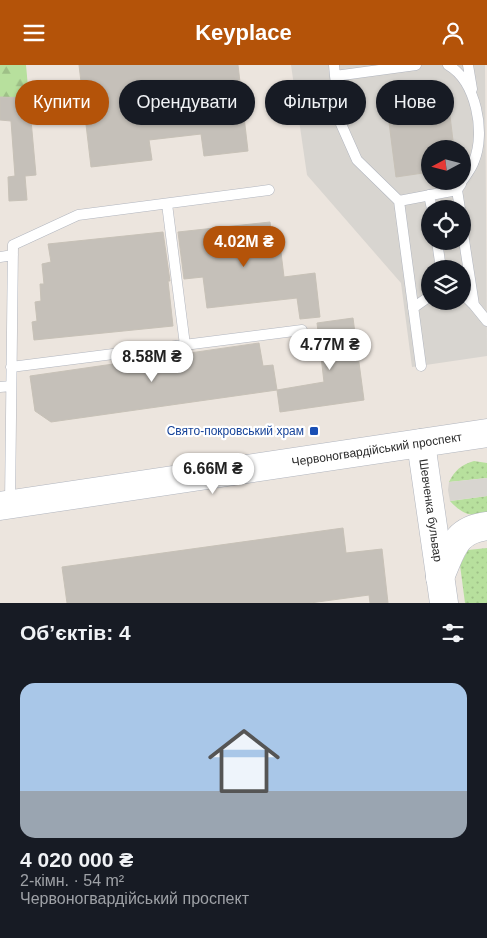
<!DOCTYPE html>
<html lang="uk">
<meta charset="utf-8">
<style>
:root{--surface:#171b24;--page:#242831;--text:#f1f3f6;--muted:#9ea1a6;--accent:#b45309}
body{margin:0;font-family:Helvetica,sans-serif;background:var(--page);color:var(--text);height:100vh;display:flex;flex-direction:column;font-size:19px;white-space:nowrap}
*{box-sizing:border-box;margin:0}
p{font-size:16px;color:var(--muted)}
.icon{flex:none;width:28px;height:28px;fill:none;stroke:currentColor;stroke-width:2;stroke-linecap:round;stroke-linejoin:round}
.map{position:relative;height:538px;overflow:hidden}
.panel{display:flex;flex-direction:column;background:var(--surface);flex:1}
.panel>*{flex:none}
.banner{position:absolute;left:15px;top:15px;width:458px;height:45px;display:flex;gap:10px}
.needle{width:32px;rotate:263deg}
.tools{position:absolute;left:421px;top:75px;display:grid;gap:10px}
.tools a{display:grid;place-items:center;width:50px;height:50px;border-radius:50%;background:var(--surface);box-shadow:0 1px 4px #0004;font-size:25px}
.price{position:absolute;translate:-50% -42px;padding:0 11px;border-radius:18px;background:#fff;color:#222;font-size:16px;line-height:32px;filter:drop-shadow(0 1px 2px #0008)}
.price::after{content:'';position:absolute;left:50%;top:30px;width:15px;height:11px;margin-left:-8px;background:inherit;clip-path:polygon(0 0,100% 0,50% 100%)}
.price.selected{background:var(--accent);color:#fff}
ul{padding:0;list-style:none}
li{display:grid;align-content:center;gap:10px;height:265px;padding:0 20px}
li span{display:grid;place-items:center;height:155px;border-radius:15px;color:#555}
li>.icon{margin-inline-start:auto}
span .icon{width:90px;height:90px;fill:#fffc;stroke-width:1}
li b{font-size:21px}
h2{display:flex;justify-content:space-between;align-items:center;height:60px;padding:0 20px;font-size:21px}
.chip{padding:0 18px;border-radius:22px;background:var(--surface);box-shadow:0 1px 4px #0004;font-size:18px;line-height:45px}
.chip.selected{background:var(--accent);color:#fff}
header{display:flex;justify-content:space-between;align-items:center;height:65px;padding:0 20px;background:var(--accent);color:#fff;font-size:22px;font-weight:700}
.map>svg:first-child{display:block}
</style>
<header><svg class="icon" aria-label="menu" viewBox="0 0 24 24"><path d="M4 6h16M4 12h16M4 18h16"/></svg>Keyplace<svg class="icon" aria-label="person" viewBox="0 0 24 24"><circle cx="12" cy="8" r="4"/><path d="M4 21q1-7 8-7t8 7"/></svg></header>
<div class="map">
<svg width="487" height="538" viewBox="0 0 487 538">
<defs>
<pattern id="grass-dots" width="8" height="8" patternUnits="userSpaceOnUse" patternTransform="scale(1.25)"><rect width="8" height="8" fill="#b7e09d"/><path d="M2 2h.1M6 6h.1" fill="none" stroke="#9ec087" stroke-width="1.8" stroke-linecap="round"/></pattern>
<pattern id="forest-firs" width="22" height="20" patternUnits="userSpaceOnUse" patternTransform="scale(1.25)"><rect width="22" height="20" fill="#b7e09d"/><path d="M5 1l3.5 6h-7zM16 11l3.5 6h-7z" fill="#9ec087"/></pattern>
</defs>
<rect width="100%" height="100%" fill="#ece5de"/>
<!-- grass -->
<path fill="url(#grass-dots)" d="M474,396L487,398V413L449,417C455,405 461,400 474,396Z
M487,431V448C471,453 461,448 450,436Z
M487,483V538H465L460,500L468,485Z"/>
<!-- forest -->
<path fill="url(#forest-firs)" d="M0,0H26L29,33L0,32Z"/>
<!-- plaza -->
<path fill="#d8d5d0" fill-rule="evenodd" d="M291,0H485L487,291L412,302L401,218L307,110ZM447,26L454,84H462V116H430V107L396,111ZM430,144H462V176H430ZM430,204H462V236H430Z
M487,413V431L450,436L448,425L449,417Z"/>
<!-- building -->
<path fill="#c5c0b9" stroke="#c7c1b7" d="M79,0H238L248,86L204,91L201,69L149,75L152,95L91,102Z
M447,26L454,84H430V107L396,112L386,34Z
M0,32L29,33L36,110L25,111L27,135L9,136L8,112L15,111L11,56L0,55Z
M270,157L273,180L280,179L284,212L315,208L320,252L300,254L297,233L207,243L203,212L184,214L178,167Z
M163,167L170,216H168L173,261L34,275L32,257L37,256L35,237L41,236L40,219H44L42,199L51,197L48,179Z
M353,253L364,335L280,347L277,325L324,317L317,258Z
M259,278L263,301L273,300L277,325L51,357L35,346L30,311Z
M343,463L346,488L382,484L388,538H370L369,530L310,538H67L62,502Z"/>
<g fill="none" stroke-linecap="round" stroke-linejoin="round">
<!-- lane casing -->
<g stroke="#b1b5be" stroke-width="11">
<path id="lane" d="M334,0L335,11
M416,0L335,11L341,59L357,95L399,136L421,301
M448,0C476,16 486,67 474,96C472,103 466,110 462,116
M468,0L472,24
M429,130L432,144
M399,136L457,125
M167,139L185,280
M460,144L457,125L461,119
M462,162L474,240L487,256
M437,176L441,204
M0,192L13,190
M462,228L474,240
M413,243L430,231
M11,302L302,265
M0,322L11,321
M10,439L13,180L78,150L269,125"/>
</g>
<!-- secondary casing -->
<g stroke="#b1b5be" stroke-width="29">
<g id="secondary">
<path id="s1" d="M421,378L444,538"/>
<path id="s2" d="M0,441L487,368"/>
<path d="M440,512C452,485 454,465 487,461"/>
</g>
</g>
<!-- lane -->
<use href="#lane" stroke="#fff" stroke-width="10"/>
<!-- secondary -->
<use href="#secondary" stroke="#fff" stroke-width="28"/>
</g>
<!-- markers -->
<rect fill="#1a4fb4" stroke="#fff" stroke-width="2" x="309" y="361" width="10" height="10" rx="2.5"/>
<g text-anchor="middle" dominant-baseline="central" stroke-width="4.5" stroke-linejoin="round" paint-order="stroke">
<!-- transit labels -->
<g font-size="12" fill="#164399" stroke="#fff" text-anchor="end">
<text x="304" y="366">Свято-покровський храм</text>
</g>
<!-- street labels -->
<g font-size="12" fill="#2b2b2b" stroke="#fff">
<text stroke="none"><textPath href="#s2" startOffset="381">Червоногвардійський проспект</textPath></text>
<text stroke="none"><textPath href="#s1" startOffset="68">Шевченка бульвар</textPath></text>
</g>
</g>
</svg>
<div class="tools">
<a><svg class="needle" viewBox="-14 -14 28 28"><path d="M0-13l5 13h-10z" fill="#e53935"/><path d="M0 13l5-13h-10z" fill="#9ea1a6"/></svg></a>
<a><svg class="icon" aria-label="locate" viewBox="0 0 24 24"><circle cx="12" cy="12" r="6"/><path d="M12 2v4M12 18v4M2 12h4M18 12h4"/></svg></a>
<a><svg class="icon" aria-label="layers" viewBox="0 0 24 24"><path d="M12 4l9 5-9 5-9-5zM3 14l9 5 9-5"/></svg></a>
</div>
<b class="price selected" style="left:244px;top:203px">4.02M ₴</b>
<b class="price" style="left:330px;top:306px">4.77M ₴</b>
<b class="price" style="left:152px;top:318px">8.58M ₴</b>
<b class="price" style="left:213px;top:430px">6.66M ₴</b>
<div class="banner">
<a class="chip selected">Купити</a>
<a class="chip">Орендувати</a>
<a class="chip">Фільтри</a>
<a class="chip">Нове</a>
</div>
</div>
<section class="panel">
<h2>Об’єктів: 4<svg class="icon" aria-label="filters" viewBox="0 0 24 24"><path d="M4 7h16M4 17h16"/><circle cx="9" cy="7" r="2"/><circle cx="15" cy="17" r="2"/></svg></h2>
<ul>
<li><span style="background:linear-gradient(#a9c7e8 70%,#9aa5b1 0)"><svg class="icon" aria-label="home" viewBox="0 0 24 24"><path d="M3 11l9-7 9 7M6 9v11h12V9"/></svg></span><div><b>4 020 000 ₴</b><p>2-кімн. · 54 m²</p><p>Червоногвардійський проспект</p></div></li>
</ul>
</section>
